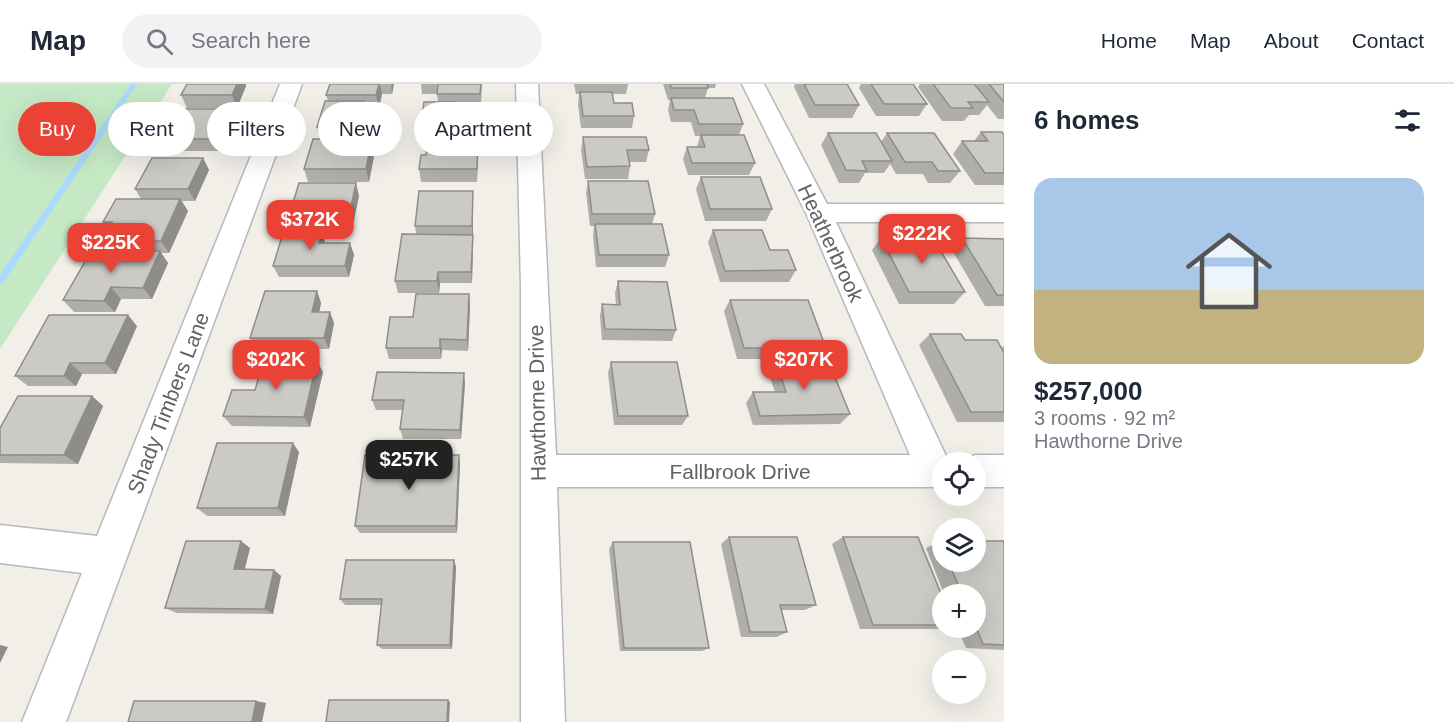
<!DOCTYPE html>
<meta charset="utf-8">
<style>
:root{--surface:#fff;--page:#f2f2f3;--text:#1f2937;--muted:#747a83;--line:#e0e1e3;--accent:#ea4335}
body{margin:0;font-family:Helvetica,sans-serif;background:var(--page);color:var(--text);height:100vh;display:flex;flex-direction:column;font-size:22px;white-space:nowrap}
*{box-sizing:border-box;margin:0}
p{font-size:20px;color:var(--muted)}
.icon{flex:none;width:33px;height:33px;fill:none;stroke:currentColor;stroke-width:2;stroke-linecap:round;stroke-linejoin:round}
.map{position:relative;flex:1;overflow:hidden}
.details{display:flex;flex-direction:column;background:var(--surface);width:450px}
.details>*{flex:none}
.hud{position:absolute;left:18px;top:18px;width:570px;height:54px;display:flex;gap:12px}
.buttons{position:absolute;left:932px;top:368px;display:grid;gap:12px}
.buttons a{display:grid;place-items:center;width:54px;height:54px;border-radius:50%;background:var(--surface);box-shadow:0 6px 24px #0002;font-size:30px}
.price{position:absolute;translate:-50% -51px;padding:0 14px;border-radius:12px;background:var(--accent);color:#fff;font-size:20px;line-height:39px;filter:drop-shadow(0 2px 3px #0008)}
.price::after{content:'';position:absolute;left:50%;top:36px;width:18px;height:14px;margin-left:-9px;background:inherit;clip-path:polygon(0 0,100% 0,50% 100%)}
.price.selected{background:#222;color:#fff}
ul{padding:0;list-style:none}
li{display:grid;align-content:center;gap:12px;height:318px;padding:0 30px}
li+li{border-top:2px solid var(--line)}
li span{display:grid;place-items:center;height:186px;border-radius:18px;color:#555}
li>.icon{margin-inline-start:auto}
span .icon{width:108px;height:108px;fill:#fffc;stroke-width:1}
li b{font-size:26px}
h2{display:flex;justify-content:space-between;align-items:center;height:72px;padding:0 30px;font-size:26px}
.pill{padding:0 21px;border-radius:27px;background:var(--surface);box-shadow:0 6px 24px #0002;font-size:21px;line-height:54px}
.pill.selected{background:var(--accent);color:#fff}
header{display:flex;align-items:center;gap:36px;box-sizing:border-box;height:84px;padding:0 30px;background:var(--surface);border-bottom:2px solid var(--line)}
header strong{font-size:28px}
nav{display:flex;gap:33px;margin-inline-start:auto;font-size:21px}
.search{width:420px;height:54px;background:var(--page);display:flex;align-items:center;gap:15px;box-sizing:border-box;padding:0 21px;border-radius:33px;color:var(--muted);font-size:22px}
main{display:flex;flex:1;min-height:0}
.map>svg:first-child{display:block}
</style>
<header>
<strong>Map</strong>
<div class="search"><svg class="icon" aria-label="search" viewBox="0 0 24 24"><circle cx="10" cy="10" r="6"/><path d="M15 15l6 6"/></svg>Search here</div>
<nav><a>Home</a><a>Map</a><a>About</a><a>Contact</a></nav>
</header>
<main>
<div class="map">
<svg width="1004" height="638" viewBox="0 0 1004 638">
<rect width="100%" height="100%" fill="#f1efe8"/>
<!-- green -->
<path fill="#c5e8c5" d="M0,0H172L0,265Z"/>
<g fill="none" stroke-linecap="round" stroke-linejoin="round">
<!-- stream -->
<path fill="#aadaff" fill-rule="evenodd" d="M131,0H137L3,199L0,200V191Z"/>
<!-- minor casing -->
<g stroke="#b5b8bc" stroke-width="3">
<path id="minor" d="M280,0H302L66,638H22L82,489L0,479V441L97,452Z
M516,0H538L556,371H910L806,129L742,0H764L827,120H1004V138H836L946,372L956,378H942V403H557L565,638H521V202Z
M975,371H1004V403H975V378H961Z"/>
</g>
<!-- minor -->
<use href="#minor" fill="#fff" fill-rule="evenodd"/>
</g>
<!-- wall -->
<path fill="#afaea9" d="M187,0H246V2L237,24H187L181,11Z
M330,0H394L392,10H382L379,24H365L366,25H381L383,38L380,55H372L375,67L369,98H308L304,85L320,55L317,43L328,17L326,11Z
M421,0H482L481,22H455V26H478L477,98H421L419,85L426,71L427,62H421L419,49L438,18L437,10H422Z
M574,0H628L626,10H612L614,19L634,32L632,44H581L578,21L579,10H576Z
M663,0H716L715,4H708L705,14L743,40L739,51L755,79L749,91H688L683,75L687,63H697L700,52H695L691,38H671L668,26L670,16H668Z
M795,0H847L859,21L852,34H809L794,3Z
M861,0H913L927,20L919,32H876L859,4Z
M920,0H974V1L975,0H1004V35H998L987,21L979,31H969L964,37H942L918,3Z
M217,25L221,35H223L229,48L220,67H166L159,55Z
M981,48L1004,51V101H975L953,70L962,57H974Z
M828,49L881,58L887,49L960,87L950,99H928L923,90H896L890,80L884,89H865L859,99H839L821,61Z
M583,53L649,66L646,78H629L630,82L628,95H585L581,66Z
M203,74L209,86L195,117H182L188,127L169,169H161L168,179L152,215H121L115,228H74L63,216L109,167L101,157L108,144L103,138L141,115L135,105Z
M701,93L772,125L766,137H705L696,105Z
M588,97L655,130L652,140L669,171L665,183H596L593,152L594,142H590L586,109Z
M473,107V163L472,199H440L439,209H398L395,197L416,150L415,142Z
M359,112L352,144H294L289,132Z
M713,146L770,166L796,186L789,198H720L708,158Z
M322,149L325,159H350L354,171L349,193H279L273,182Z
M881,154L965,208L954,220H899L872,166Z
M962,154L1004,155V222H985L952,166Z
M618,197L676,246L672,257L602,256L600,232L602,220L616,221L615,209Z
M317,207L321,219L319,228L334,239L329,265H257L250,254Z
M469,210L470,222L468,267L442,266L441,275H389L386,264L413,233Z
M730,216L826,264L818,275H737L724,227Z
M137,242L116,290H82L76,302H28L15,292Z
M930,250L1001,264L1004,262V338H957L919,261Z
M776,277L850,330L840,340L753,341L746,319L753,308H775L768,288Z
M611,278L688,332L682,341H614L608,289Z
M323,288L310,343L232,342L223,332L255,306Z
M465,299L461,355H403L400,345L403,326H376L372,316Z
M92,312L103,322L78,380L0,379V344Z
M299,368L285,432H207L197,424Z
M460,380L457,449H360L355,442Z
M729,453L816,521L805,526H781L787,548L777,553H741L721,460Z
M843,453L942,512V543H946L938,545H860L832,460Z
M940,457H942V477H975L1004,457V566L966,564L957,543H975V510H944L926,464Z
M613,458L709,564L702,567H620L609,465Z
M250,464L245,485L274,486L281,492L273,530L177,529L165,524Z
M454,476L456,483L452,565H382L377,561L382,521H345L340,515Z"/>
<!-- shaded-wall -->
<path fill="#8f8d8a" d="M237,0H246V2L237,24L232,11Z
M379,0H380L382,10L379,24L376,11Z
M391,0H394L392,10Z
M217,25L222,37L212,35Z
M381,25L383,38L380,55L377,43Z
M478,26V69L477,98V85Z
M223,35L229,48L220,67L214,55Z
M372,55L375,67L369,98L366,85Z
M203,74L209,86L195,117L188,105Z
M356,99L359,112L352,144L349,132Z
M473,107V163L472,199L471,188Z
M180,115L188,127L169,169L161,157Z
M322,149L326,161L319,159Z
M350,159L354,171L349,193L345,182Z
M160,167L168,179L152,215L143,204Z
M438,188L440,199L439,209L437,197Z
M111,203L121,215L115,228L104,217Z
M317,207L321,219L317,239L312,228Z
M469,210L470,222L468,267L467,256Z
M330,228L334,239L329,265L324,254Z
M128,231L137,242L116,290L105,279Z
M440,255L442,266L441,275L440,264Z
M317,277L323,288L310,343L304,333Z
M70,279L82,290L76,302L64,292Z
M464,289L465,299L461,355L460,346Z
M92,312L103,322L78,380L64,371Z
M293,359L299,368L285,432L278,424Z
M459,371L460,380L457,449L456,442Z
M241,457L250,464L243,491L234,485Z
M454,476L456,483L452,565L450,561Z
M274,486L281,492L273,530L265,525Z
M0,561L8,563L0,579Z
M448,616L450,618L449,638H447Z
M256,617L266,619L262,638H252Z"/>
<!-- building -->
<path fill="#cccac5" stroke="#8f8d8a" stroke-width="1.5" d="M187,0H237L232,11H181Z
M330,0H379L376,11H326Z
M438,0H481L480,10H437Z
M670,0H707L708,4H671Z
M804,0H847L859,21H815Z
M871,0H913L927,20H884Z
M933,0H974L989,18H968L973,24H951Z
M989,0H1004V18Z
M580,8H612L614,19H632L634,32H583Z
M671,14H733L743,40H699L694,26H674Z
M325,17H364L362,25H381L377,43H317Z
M424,18H455L454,26H478L477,49H419Z
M175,25H217L212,35H223L214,55H159Z
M981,48H1002L1004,51V89H985L962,57H988Z
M828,49H876L892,77H862L867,87L846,86Z
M887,49H934L960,87H938L932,78H905Z
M701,51H744L755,79H692L687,63H705Z
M583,53H646L649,66H627L630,82L587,83Z
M313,55H372L366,85H304Z
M427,56H478L477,85H419L421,71H426Z
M152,74H203L188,105H135Z
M701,93H760L772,125H710Z
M588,97H648L655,130H592Z
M299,99H356L349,132H289Z
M419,107H473L472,142H415Z
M116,115H180L161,157H101L112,138H103Z
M595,140H662L669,171H599Z
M713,146H762L770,166H788L796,186L725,187Z
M283,149H322L319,159H350L345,182H273Z
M402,150L473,151L471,188H438L437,197H395Z
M881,154H933L965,208H909Z
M962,154L1004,155V211H997Z
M91,167H160L143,204L111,203L104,217L63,216Z
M618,197L667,198L676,246L605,245L602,220L620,221Z
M265,207H317L312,228H330L324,254H250Z
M416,210H469L467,256L440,255V264H386L390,233H413Z
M730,216H808L826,264H744Z
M49,231H128L105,279H70L64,292H15Z
M930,250H961L965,256H997L1004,269V328H971Z
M264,276L317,277L304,333L223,332L232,306H255Z
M828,276L850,330L760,332L753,308H786L776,277Z
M611,278H677L688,332H618Z
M377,288L464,289L460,346L400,345L404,316H372Z
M18,312H92L64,371H0V344Z
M217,359H293L278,424H197Z
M365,371H459L456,442H355Z
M729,453H797L816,521H780L787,548H750Z
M843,453H918L942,512V541H873Z
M186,457H241L234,485L274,486L265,525L165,524Z
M975,457H1004V561L983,560L975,541V510H962L948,477H975Z
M613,458H690L709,564H624Z
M346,476H454L450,561H377L382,515H340Z
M329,616H448L447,638H326Z
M134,617H256L252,638H128Z"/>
<g text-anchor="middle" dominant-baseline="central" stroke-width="6" stroke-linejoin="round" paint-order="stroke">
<!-- street labels -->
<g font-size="21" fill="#5f6368" stroke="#fff">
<text transform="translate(831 159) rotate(65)">Heatherbrook</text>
<text transform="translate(168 319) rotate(-69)">Shady Timbers Lane</text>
<text transform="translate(537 319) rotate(-91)">Hawthorne Drive</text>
<text x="740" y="387">Fallbrook Drive</text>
</g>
</g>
</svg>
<div class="buttons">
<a><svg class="icon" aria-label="locate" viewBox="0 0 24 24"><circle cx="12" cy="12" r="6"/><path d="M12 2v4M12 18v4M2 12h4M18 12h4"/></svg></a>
<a><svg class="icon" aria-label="layers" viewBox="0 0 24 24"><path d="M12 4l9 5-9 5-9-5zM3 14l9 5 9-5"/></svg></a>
<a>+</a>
<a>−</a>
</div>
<b class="price" style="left:310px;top:167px">$372K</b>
<b class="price" style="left:922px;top:181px">$222K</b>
<b class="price" style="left:111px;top:190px">$225K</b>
<b class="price" style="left:276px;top:307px">$202K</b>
<b class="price" style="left:804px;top:307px">$207K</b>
<b class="price selected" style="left:409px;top:407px">$257K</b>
<div class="hud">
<a class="pill selected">Buy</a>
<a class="pill">Rent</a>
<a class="pill">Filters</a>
<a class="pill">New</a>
<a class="pill">Apartment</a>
</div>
</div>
<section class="details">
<h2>6 homes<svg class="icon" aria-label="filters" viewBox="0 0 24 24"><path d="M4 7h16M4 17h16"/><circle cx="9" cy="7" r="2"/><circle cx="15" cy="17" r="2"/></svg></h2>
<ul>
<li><span style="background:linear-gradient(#a9c7e8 60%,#c2b280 0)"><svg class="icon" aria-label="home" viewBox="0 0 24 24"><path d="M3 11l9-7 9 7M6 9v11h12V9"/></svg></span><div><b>$257,000</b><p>3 rooms · 92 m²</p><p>Hawthorne Drive</p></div></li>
</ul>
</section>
</main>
